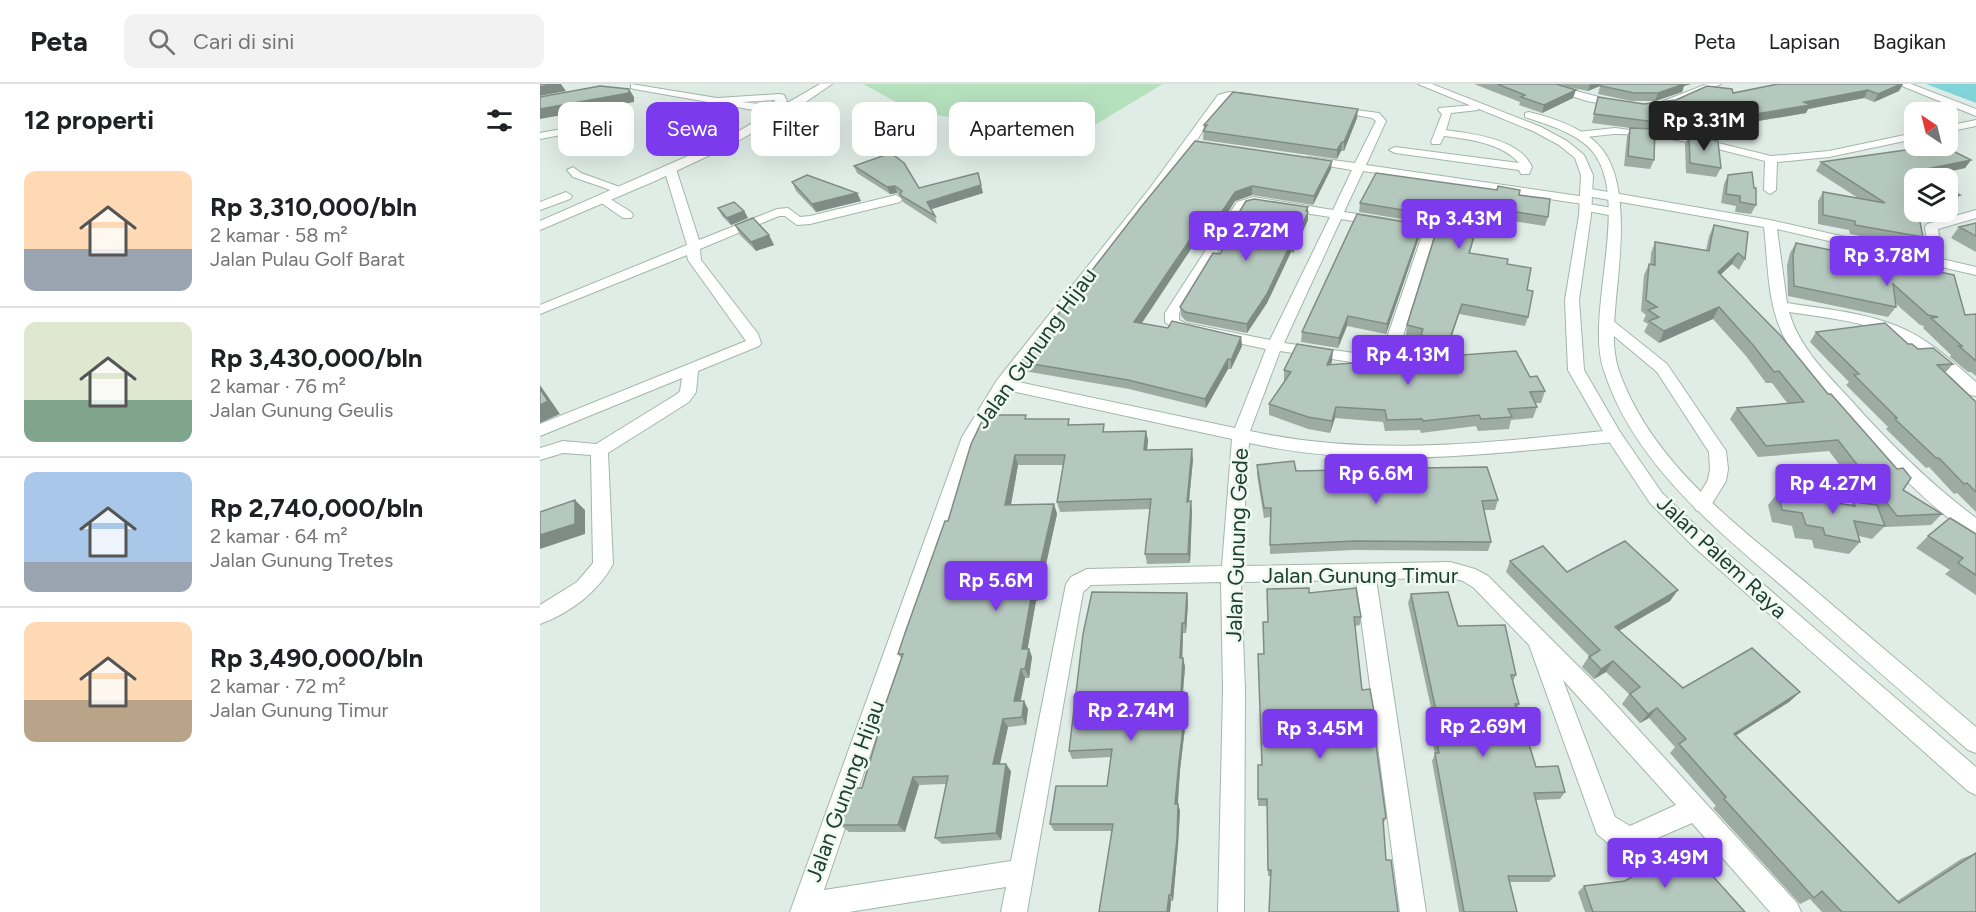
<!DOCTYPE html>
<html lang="id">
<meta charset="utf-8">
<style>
:root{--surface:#fff;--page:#f2f2f2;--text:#202124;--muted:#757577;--line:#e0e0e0;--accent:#7c3aed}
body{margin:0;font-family:Figtree,sans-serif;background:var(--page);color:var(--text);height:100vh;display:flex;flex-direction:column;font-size:22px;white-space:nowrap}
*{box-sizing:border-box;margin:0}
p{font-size:20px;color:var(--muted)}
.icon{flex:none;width:33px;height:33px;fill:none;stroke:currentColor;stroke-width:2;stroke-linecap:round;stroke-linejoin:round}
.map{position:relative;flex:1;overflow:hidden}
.details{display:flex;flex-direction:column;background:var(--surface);width:540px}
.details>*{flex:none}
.guide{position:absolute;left:18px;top:18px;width:570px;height:54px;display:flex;gap:12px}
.needle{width:39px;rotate:325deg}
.buttons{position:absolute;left:1364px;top:18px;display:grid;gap:12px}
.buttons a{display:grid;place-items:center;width:54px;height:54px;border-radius:12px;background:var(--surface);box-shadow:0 6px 24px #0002;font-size:30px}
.price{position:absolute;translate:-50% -51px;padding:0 14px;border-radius:6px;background:var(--accent);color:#fff;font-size:20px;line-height:39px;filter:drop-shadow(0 2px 3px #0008)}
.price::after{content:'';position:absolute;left:50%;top:36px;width:18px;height:14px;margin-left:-9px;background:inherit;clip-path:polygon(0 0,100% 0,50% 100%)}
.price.on{background:#222;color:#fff}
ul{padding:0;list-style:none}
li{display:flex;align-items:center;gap:18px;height:150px;padding:0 24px}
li+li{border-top:2px solid var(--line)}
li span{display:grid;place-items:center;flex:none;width:168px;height:120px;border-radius:12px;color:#555}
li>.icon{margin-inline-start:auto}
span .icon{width:72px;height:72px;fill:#fffc;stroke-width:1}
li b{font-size:26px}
h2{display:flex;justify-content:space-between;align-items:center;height:72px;padding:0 24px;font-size:26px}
.pill{padding:0 21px;border-radius:12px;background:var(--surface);box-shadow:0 6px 24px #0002;font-size:21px;line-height:54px}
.pill.on{background:var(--accent);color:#fff}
header{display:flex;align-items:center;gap:36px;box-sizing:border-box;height:84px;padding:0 30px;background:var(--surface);border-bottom:2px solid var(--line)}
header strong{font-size:28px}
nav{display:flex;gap:33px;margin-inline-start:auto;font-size:21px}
.search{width:420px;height:54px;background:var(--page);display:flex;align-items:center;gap:15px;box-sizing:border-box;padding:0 21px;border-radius:12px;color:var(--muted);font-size:22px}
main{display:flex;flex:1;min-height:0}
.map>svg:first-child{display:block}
</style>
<header>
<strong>Peta</strong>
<div class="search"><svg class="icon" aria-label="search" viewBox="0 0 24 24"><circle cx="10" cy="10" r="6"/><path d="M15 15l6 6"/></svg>Cari di sini</div>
<nav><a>Peta</a><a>Lapisan</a><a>Bagikan</a></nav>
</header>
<main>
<section class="details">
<h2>12 properti<svg class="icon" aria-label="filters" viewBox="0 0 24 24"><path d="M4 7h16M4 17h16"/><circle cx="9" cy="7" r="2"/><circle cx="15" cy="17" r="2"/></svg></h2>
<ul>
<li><span style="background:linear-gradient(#ffd9b3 65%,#9aa5b1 0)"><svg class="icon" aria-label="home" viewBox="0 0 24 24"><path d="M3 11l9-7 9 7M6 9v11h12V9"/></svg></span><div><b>Rp 3,310,000/bln</b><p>2 kamar · 58 m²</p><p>Jalan Pulau Golf Barat</p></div></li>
<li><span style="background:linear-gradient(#dfe7d0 65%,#7fa58c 0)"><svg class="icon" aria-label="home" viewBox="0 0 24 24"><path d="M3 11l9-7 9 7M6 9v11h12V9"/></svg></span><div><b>Rp 3,430,000/bln</b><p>2 kamar · 76 m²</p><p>Jalan Gunung Geulis</p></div></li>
<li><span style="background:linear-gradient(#a9c7e8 75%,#9aa5b1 0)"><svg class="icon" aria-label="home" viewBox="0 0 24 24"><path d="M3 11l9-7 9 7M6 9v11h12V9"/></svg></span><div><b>Rp 2,740,000/bln</b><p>2 kamar · 64 m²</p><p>Jalan Gunung Tretes</p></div></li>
<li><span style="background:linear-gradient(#ffd9b3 65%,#b9a48a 0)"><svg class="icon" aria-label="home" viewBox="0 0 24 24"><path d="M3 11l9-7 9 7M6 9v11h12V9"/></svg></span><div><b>Rp 3,490,000/bln</b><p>2 kamar · 72 m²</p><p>Jalan Gunung Timur</p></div></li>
</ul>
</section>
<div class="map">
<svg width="1436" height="828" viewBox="0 0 1436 828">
<rect width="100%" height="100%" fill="#e0ede6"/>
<!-- green -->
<path fill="#b6e1bd" d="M323,0H623L533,54L373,27Z"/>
<!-- water -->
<path fill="#81d5d9" d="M1386,0H1436V19Z"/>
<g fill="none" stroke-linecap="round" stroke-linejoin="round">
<!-- minor casing -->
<g stroke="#a2b6ad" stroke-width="2">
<path id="minor" d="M91,0L177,14L240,10L244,11L247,17L235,26L219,27L94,5L91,4ZM236,16L229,21L202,18Z
M994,0H1010L1085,20L1080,23L1047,17Z
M1167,0H1181L1127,23L1113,26L1108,23Z
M1357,0H1371L1436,25V32Z
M689,8L715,11L720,14L715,17L686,15L618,110L474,297L695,344L726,265L636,246L625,238V229L697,118L713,113L793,126L812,86L769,79L763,76L769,73L815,79L836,37L832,34L792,27V23L839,29L846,37L826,81L1046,113L1052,117L1049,120L1078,125V131L1074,132L1042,126L1040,123L1043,120L823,87L804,128L887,141L891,142L895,149L857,271L854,274L837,282L740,267L710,347C833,374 951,358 1074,346L1080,348L1082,352L1080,356L1074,358C948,370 835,386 709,359L701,482L910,478L935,485L948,492L1065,609L1257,819L1261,828H1230L1152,739L1090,766L1069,760L1057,750L989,561L934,504L923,497L910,494L836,495L886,828H860L816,496L701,498L705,606L704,828H678L683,606L681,498L551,501L543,508L487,828H461L466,803L309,828H250L422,353L457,296L610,104L678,11ZM714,121L790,133L730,256L645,239L639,236V229L705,124ZM801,135L883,149L842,268L835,272L744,259ZM467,306L692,355L682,482L547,485L531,493L526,500L471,777L284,806L438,353ZM1023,596L1136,721L1090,742L1075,733Z
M934,21L938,22V26L911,29L906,46C934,50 980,55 992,83L989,90H981L979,86L855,69L849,66L855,63L979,79C962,59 928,55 904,52L900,60H892L891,58L902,30L898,26L899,24Z
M1436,36V42L1407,48V42Z
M54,39L58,40V44L0,55V49Z
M1075,44L1166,56L1231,72L1289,67L1374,49V55L1289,73L1237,78L1236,106L1230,110L1224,106L1225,77C1178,65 1123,49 1074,50C1062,51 1049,53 1037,54L1032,51L1037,48Z
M130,82L136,85L159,156L237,125L248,124L260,133L270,132L356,111L362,115L360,118L270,140L257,141L245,132H239L160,165L161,176L218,250L221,259L219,262L158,287L156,308L149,318L68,369L73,480C58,508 30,529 0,540V521L37,498L53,479L51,371L23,369L0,376V364L23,357L56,360L137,310L140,307L142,294L0,352V340L206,257L148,176L147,171L0,230V221L147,161L124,85Z
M33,83L41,89L88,106L82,110L33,93L27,86Z
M1045,104L1230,136L1389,172L1385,143L1387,140L1436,126V134L1398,145L1402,175L1436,183V191L1237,145L1247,219C1284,225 1322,228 1357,242C1387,254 1412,277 1436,298V312L1430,311C1405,287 1378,261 1345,248C1315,236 1281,233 1249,228C1259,263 1285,288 1309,314C1348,358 1389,399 1436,434V451C1397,439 1262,291 1243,251C1227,218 1228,178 1224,143L1041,111V105Z
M26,108L32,112L30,115L0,126V118Z
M64,111L91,128L93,131L91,134H83L60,118L58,115Z
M1067,235L1072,236L1127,280L1186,367L1188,385L1186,397L1168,426L1162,428L1156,426L1153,421L1168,396L1170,385L1169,368L1117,288L1062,242L1060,239L1062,236Z"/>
</g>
<!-- tertiary casing -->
<g stroke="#a2b6ad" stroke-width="2">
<path id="tertiary" d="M280,0H292L257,24L187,63L115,97L0,146V137L180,58Z
M878,0H892L1001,43L1027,57L1044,71L1053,91L1051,131L1039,216L1044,286L1080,348L1122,409L1167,452L1436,683V711L1428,707L1153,462L1110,419L1068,356L1028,286L1025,216L1039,131L1041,91L1035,74L1019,61L993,47Z
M989,28C1013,34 1045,44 1061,64C1090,98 1080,173 1076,215C1074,239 1071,263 1079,287C1112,380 1197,441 1270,502C1325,549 1381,596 1436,643V669L1428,666C1371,616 1314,566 1258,516C1183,450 1096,385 1064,287C1044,229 1092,118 1053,68C1038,49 1008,41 985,33V29Z"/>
</g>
<!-- minor -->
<use href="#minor" fill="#fff" fill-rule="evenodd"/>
<!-- tertiary -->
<use href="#tertiary" fill="#fff" fill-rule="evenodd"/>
</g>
<!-- wall -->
<path fill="#9caca3" d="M934,0H1151L1144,2L1142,8L1115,17H1091L1058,10L1060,2L1048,7L1018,1L1033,14L1002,29L979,21L980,18Z
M1238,0H1363L1359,7L1334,18L1324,14L1268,25L1266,29L1212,38L1204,34L1174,31L1176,47L1173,55L1151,51L1181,84L1176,93L1146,89L1145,60L1149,51L1112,44L1114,76L1110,85L1084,82L1087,53L1090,44L1052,39L1058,13L1104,20L1193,9Z
M817,34L804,67H801L797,75L663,56L664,41Z
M1431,76L1425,84L1386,93L1374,128H1381H1378L1383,153L1376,163L1310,150L1309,146L1278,140V117L1283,108L1318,114L1276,87L1281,78Z
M314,82L379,104L443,109L391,125L395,132L397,140L363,118L360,112L357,109L350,110L317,89Z
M791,85L773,121L712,111L695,117L678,144L669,138L601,239L628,244L701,253L702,262L691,285H688L666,324L589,305L484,287L481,278L601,123Z
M1188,91L1216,121L1211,130L1195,128L1196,122L1181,119L1184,100Z
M252,98L317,109L321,117L276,128L256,107Z
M979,111L1008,133L1005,142L940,132L930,169L967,180L987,206L988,233L985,242L919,230L907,267L879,260L880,254L866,251L867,241L896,147L892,140L819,128L820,119Z
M768,123V136L753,169L751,168L727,219L707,249L646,237L641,232L640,223L680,170L693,149L692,140Z
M178,124L204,127L208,134L191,141L182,132Z
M1436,139V168L1411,154L1419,143Z
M195,141L229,151L234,161L216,167L200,151Z
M1174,141L1205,175L1199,186L1192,180L1180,191L1363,406L1402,430L1391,441L1346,443L1344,439L1345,442L1332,455L1319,452L1320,458L1309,470L1274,464L1272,456L1255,454L1252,442L1232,438L1228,421L1238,409L1311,421L1314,418L1329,420L1289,367L1218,373L1190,335L1197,324L1248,320L1232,299H1226L1206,272L1173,235L1119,259L1104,248L1108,240L1103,237L1106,231L1101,227L1104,191L1109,180L1110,181L1111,169L1115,158L1166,166L1169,152Z
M880,151L846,250L807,242L798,264L761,258L762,248Z
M1256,159L1425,231L1436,230V292L1431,288H1428L1410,273L1411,271L1383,244L1384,242L1380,241L1355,219L1356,223L1348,233L1248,212L1247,181L1250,169Z
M1276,248L1368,260L1413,280L1405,289L1436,318V428L1417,409L1414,410L1389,383L1386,384L1346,345L1348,343L1306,301L1309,298L1270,258Z
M792,277L791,281L990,293L1005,307L1001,319H996L997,323L993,334L971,336L969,345L938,347L936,342L881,349L880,346L845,347L843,338L795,334L790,349L768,345L729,331V320L744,297V286Z
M487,335L531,341L608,356L607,366L653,375L649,418L652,427L650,479L607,480L605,470L610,425L520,428L517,418L524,381H478L471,421L514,420L517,430L498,517H496L487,565H489L492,573L489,594H485L480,617L488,625L486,641L468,643L460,680L471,687L461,756L402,760L395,754L406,700L379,701L365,748H309L300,741L322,704L338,650L336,647L361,574L358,570L408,437Z
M717,381L802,393H841V391L877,390L879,384L958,416L955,426H944L951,458L948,467L814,466L730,470V433L724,434L717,391Z
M1436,450V511L1405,490L1410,486L1376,464L1388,452Z
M970,477L1027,488L1130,517L1079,547L1143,604L1260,608L1249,618L1196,651L1357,817L1421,775L1436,769V828H1282L1270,815L1260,820L1173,724L1176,722L1130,669L1135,663L1109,634L1100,639L1082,620L1089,610L1066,588L1054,595L1042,583L1049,572L966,488Z
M727,505L769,509L821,533L820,541L815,542L822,606L836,639L834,645L846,734L843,741L731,792H728L727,722H718V681H722L728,538Z
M647,509L648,519L646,549H643L642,574H643L645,583L643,609L648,618L640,686L638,720L640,727L638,761L633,817H631L630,828H559L572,747H514L510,740L567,702L571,673L532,675L529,667Z
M871,510L918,542L976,591L973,597L979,620L976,626L986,657L996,683L1025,708L1020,715L996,716L1015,792L1009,798H970L977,828H919L892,677L895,670L891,650L895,642L868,519Z
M1121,774L1205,828H1045L1038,808L1044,802L1085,797L1113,781Z"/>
<!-- shaded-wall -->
<path fill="#7f8c85" d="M13,0H21L26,7L0,12V3Z
M1050,0H1060V2L1048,7Z
M1134,0H1151L1144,2L1142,8L1115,17L1118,9Z
M1361,0H1363L1359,7L1334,18L1338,10Z
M89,5L94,13V18L0,35V25Z
M1036,6L1033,14L1002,29L1004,21Z
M1328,6L1324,14L1268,25L1266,29L1212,38L1216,30L1264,18Z
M818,25L817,34L804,67V58Z
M802,58L801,67L797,75V66Z
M1431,76L1425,84L1377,94L1376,87Z
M792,77L791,85L773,121L774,112Z
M441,101L443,109L389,126L387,118Z
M355,102L357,109L350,110L347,103Z
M712,102V111L695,117L678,144L677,135L695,108Z
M317,109L321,117L276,128L272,120Z
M1420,111L1413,120L1407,121V114Z
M768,123V136L753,169V160Z
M204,127L208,134L191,141L187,134Z
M668,129L669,138L596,248L594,238Z
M882,141L880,151L846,250L847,240Z
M229,151L234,161L216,167L211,158Z
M751,159V168L727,219L707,249V240Z
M1198,169L1192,180L1172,199L1178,188Z
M922,220L919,230L907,267L909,257Z
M1179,223L1173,235L1119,259L1124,247Z
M808,232L807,242L798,264L799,254Z
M701,253L702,262L691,285V276Z
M793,266L792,277L786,292L787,281Z
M688,275V285L666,324L665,315Z
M0,301L20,330L0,339Z
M796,323L795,334L790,349L792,337Z
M606,347L608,356L606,376L604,366Z
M652,365L653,375L648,427L647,418Z
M475,371L478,381L469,431L465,421Z
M35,416L45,426V450L0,465V451Z
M651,417L652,427L650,479L648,470Z
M514,420L517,430L498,517L494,508Z
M1138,506L1130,517L1068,553L1075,543Z
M492,508L496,517L486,574L482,565Z
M647,509L648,519L646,549L645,539Z
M642,539L643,549L642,583L640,574Z
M489,565L492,573L489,594L485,585Z
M643,574L645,583L642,618L641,609Z
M1073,577L1066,588L1054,595L1061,585Z
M481,585L485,594L479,626L474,617Z
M1260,608L1249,618L1184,659L1194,650Z
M647,609L648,618L640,686L637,727L635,720L639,678Z
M484,617L488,625L486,641L482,633Z
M1117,624L1109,634L1100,639L1108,630Z
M463,635L468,643L458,688L453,680Z
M466,680L471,687L461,756L456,749Z
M373,693L379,701L365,748L358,741Z
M638,720L640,727L638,761L633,817L631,811Z
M629,811L631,817L630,828H627Z"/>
<!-- building -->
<path fill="#b5c8be" stroke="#7f8c85" stroke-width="1.5" d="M0,0H13L0,3Z
M957,0H1016L1036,6L1004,21L981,13L985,11Z
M1061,0H1144L1118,9H1094L1061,2Z
M1238,0H1361L1338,10L1328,6L1264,18L1270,21L1216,30L1208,26L1173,22L1176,47L1115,36V38L1054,30L1058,13L1104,20L1136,16L1167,2L1192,5L1193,9Z
M60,2L89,5V9L0,25V13Z
M693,8L818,25L804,58H802L797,66L663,47L667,41H664Z
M1090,44L1115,45L1114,76L1088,72Z
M1149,51L1178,57L1181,84L1150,79Z
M655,57L792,77L774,112L712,102L695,108L677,135L668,129L594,238L628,244L632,237L701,253L691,276L688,275L665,315L588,296L481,278L601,123Z
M1394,62H1403L1431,76L1376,87L1389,94H1374V128H1378L1383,153L1315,141V137L1283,131V108L1345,119L1281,78Z
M351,69L364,79L379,104L438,89L441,101L387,118L395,132L360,111L362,107L355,102L347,103L314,82Z
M1212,88L1214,104H1216V121L1200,118V112L1186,110L1188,91Z
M836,89L957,106L958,102L980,106L979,111L1010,115L1008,133L943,123L929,169L968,175L967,180L991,184L987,206L993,207L988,233L922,220L909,257L881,251L883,245L867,241L899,139L893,131L820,119Z
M267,91L317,109L272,120L252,98Z
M1407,104L1420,111L1407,114Z
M714,115L768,123L766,127L768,128L753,160L751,159L727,210L707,240L645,228L640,223L673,169L680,170L697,141L692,140L706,117Z
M194,118L204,127L187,134L178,124Z
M817,130L882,141L847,240L808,232L799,254L762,248Z
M213,134L229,151L211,158L195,141Z
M1436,139V152L1419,143Z
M1174,141L1208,148L1205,175L1198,169L1178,188L1241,252L1288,310H1291L1357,385L1363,384L1371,394L1363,406L1402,430L1357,432L1298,356L1226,362L1197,324L1264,318L1239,287L1234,288L1213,261L1179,223L1124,247L1109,237L1119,233L1108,226L1117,223L1106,216L1109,180L1115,181V158L1169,167Z
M1256,159L1414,191L1425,231L1436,230V277L1419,262H1422L1391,234L1398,233L1388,231L1353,200L1356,223L1254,202L1253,171Z
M1345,239L1368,260H1372L1378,265L1393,264L1413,280L1397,281L1436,318V408L1427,399L1424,400L1399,374H1396L1355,335L1357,334L1314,291L1319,290L1276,248Z
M757,260L793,266L787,281L976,267L990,293L997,292L1005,307L990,308L997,323L968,325L972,333L941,335L939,331L883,337L882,335L847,336L845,326L796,323L792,337L768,333L729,320L751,288L744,286Z
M0,305L8,317L0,321Z
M445,331H486L485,335H529L528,341L564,340L563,348L606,347L604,366L652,365L647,418L651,417L648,470H605L611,415L517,418L525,371H475L465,421L514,420L494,508H492L482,565H489L485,585H481L474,617H484L482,633L463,635L453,680H466L456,749L395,754L408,692L373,693L358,741H300L313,704H322L339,647H336L363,570H358L365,549L405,437H408L431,360Z
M754,377L756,387L801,386L802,393H841V391L880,390L879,384L947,383L958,416L942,417L951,458L815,457L730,461L731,424H724L717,381Z
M1238,409L1315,422L1314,418L1337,421L1345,442L1314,437L1320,458L1285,451L1283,444L1266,441L1262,429L1242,426Z
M35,416V440L0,451V428Z
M1410,434L1436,450V491L1418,479L1423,474L1388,452Z
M1085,457L1138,506L1075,543L1143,604L1212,564L1260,608L1194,650L1359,819L1436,769V828H1302L1282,807L1274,814L1184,715L1186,713L1139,660L1146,655L1117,624L1108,630L1090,610L1100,603L1073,577L1061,585L1049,573L1060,566L970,477L1003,462L1027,488Z
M769,504V509L816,504L821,533H814L822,606L830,605L836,639H833L846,734L843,735L846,776H851L858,828H729L731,786H728L727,715H718V681H722L718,570H724L723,538H728L727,505Z
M552,508L647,509L645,539H642L640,574H643L641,609H647L639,678L635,720H638L637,754L631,811H629L627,828H559L573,740H510L516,702H567L572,665L529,667L543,550Z
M908,508L918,542L965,541L976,591H971L979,620H975L986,657H988L996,683L1018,682L1025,708L994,709L1015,792H968L977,828H924L895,669H899L894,642L899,641L871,510Z
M1142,758L1205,828H1053L1044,802L1085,797L1122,775L1121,774Z"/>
<g text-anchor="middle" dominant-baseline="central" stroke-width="5" stroke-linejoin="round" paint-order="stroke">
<!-- street labels -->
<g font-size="22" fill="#1e4033" stroke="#f1f9f4">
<text transform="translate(495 264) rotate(-54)">Jalan Gunung Hijau</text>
<text transform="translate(697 461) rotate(-88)">Jalan Gunung Gede</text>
<text transform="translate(1182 473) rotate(43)">Jalan Palem Raya</text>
<text x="820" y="491">Jalan Gunung Timur</text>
<text transform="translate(305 707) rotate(-70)">Jalan Gunung Hijau</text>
</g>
</g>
</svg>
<div class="buttons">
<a><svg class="needle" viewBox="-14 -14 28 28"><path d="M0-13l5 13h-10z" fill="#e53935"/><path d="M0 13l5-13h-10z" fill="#757577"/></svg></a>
<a><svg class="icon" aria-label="layers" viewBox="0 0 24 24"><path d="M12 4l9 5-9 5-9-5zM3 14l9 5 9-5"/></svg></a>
</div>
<b class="price on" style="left:1164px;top:68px">Rp 3.31M</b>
<b class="price" style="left:919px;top:166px">Rp 3.43M</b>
<b class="price" style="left:706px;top:178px">Rp 2.72M</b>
<b class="price" style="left:1347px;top:203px">Rp 3.78M</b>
<b class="price" style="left:868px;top:302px">Rp 4.13M</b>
<b class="price" style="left:836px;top:421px">Rp 6.6M</b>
<b class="price" style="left:1293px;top:431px">Rp 4.27M</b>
<b class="price" style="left:456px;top:528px">Rp 5.6M</b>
<b class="price" style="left:591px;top:658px">Rp 2.74M</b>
<b class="price" style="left:943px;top:674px">Rp 2.69M</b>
<b class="price" style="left:780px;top:676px">Rp 3.45M</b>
<b class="price" style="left:1125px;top:805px">Rp 3.49M</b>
<div class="guide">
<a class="pill">Beli</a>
<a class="pill on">Sewa</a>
<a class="pill">Filter</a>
<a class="pill">Baru</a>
<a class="pill">Apartemen</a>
</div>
</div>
</main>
